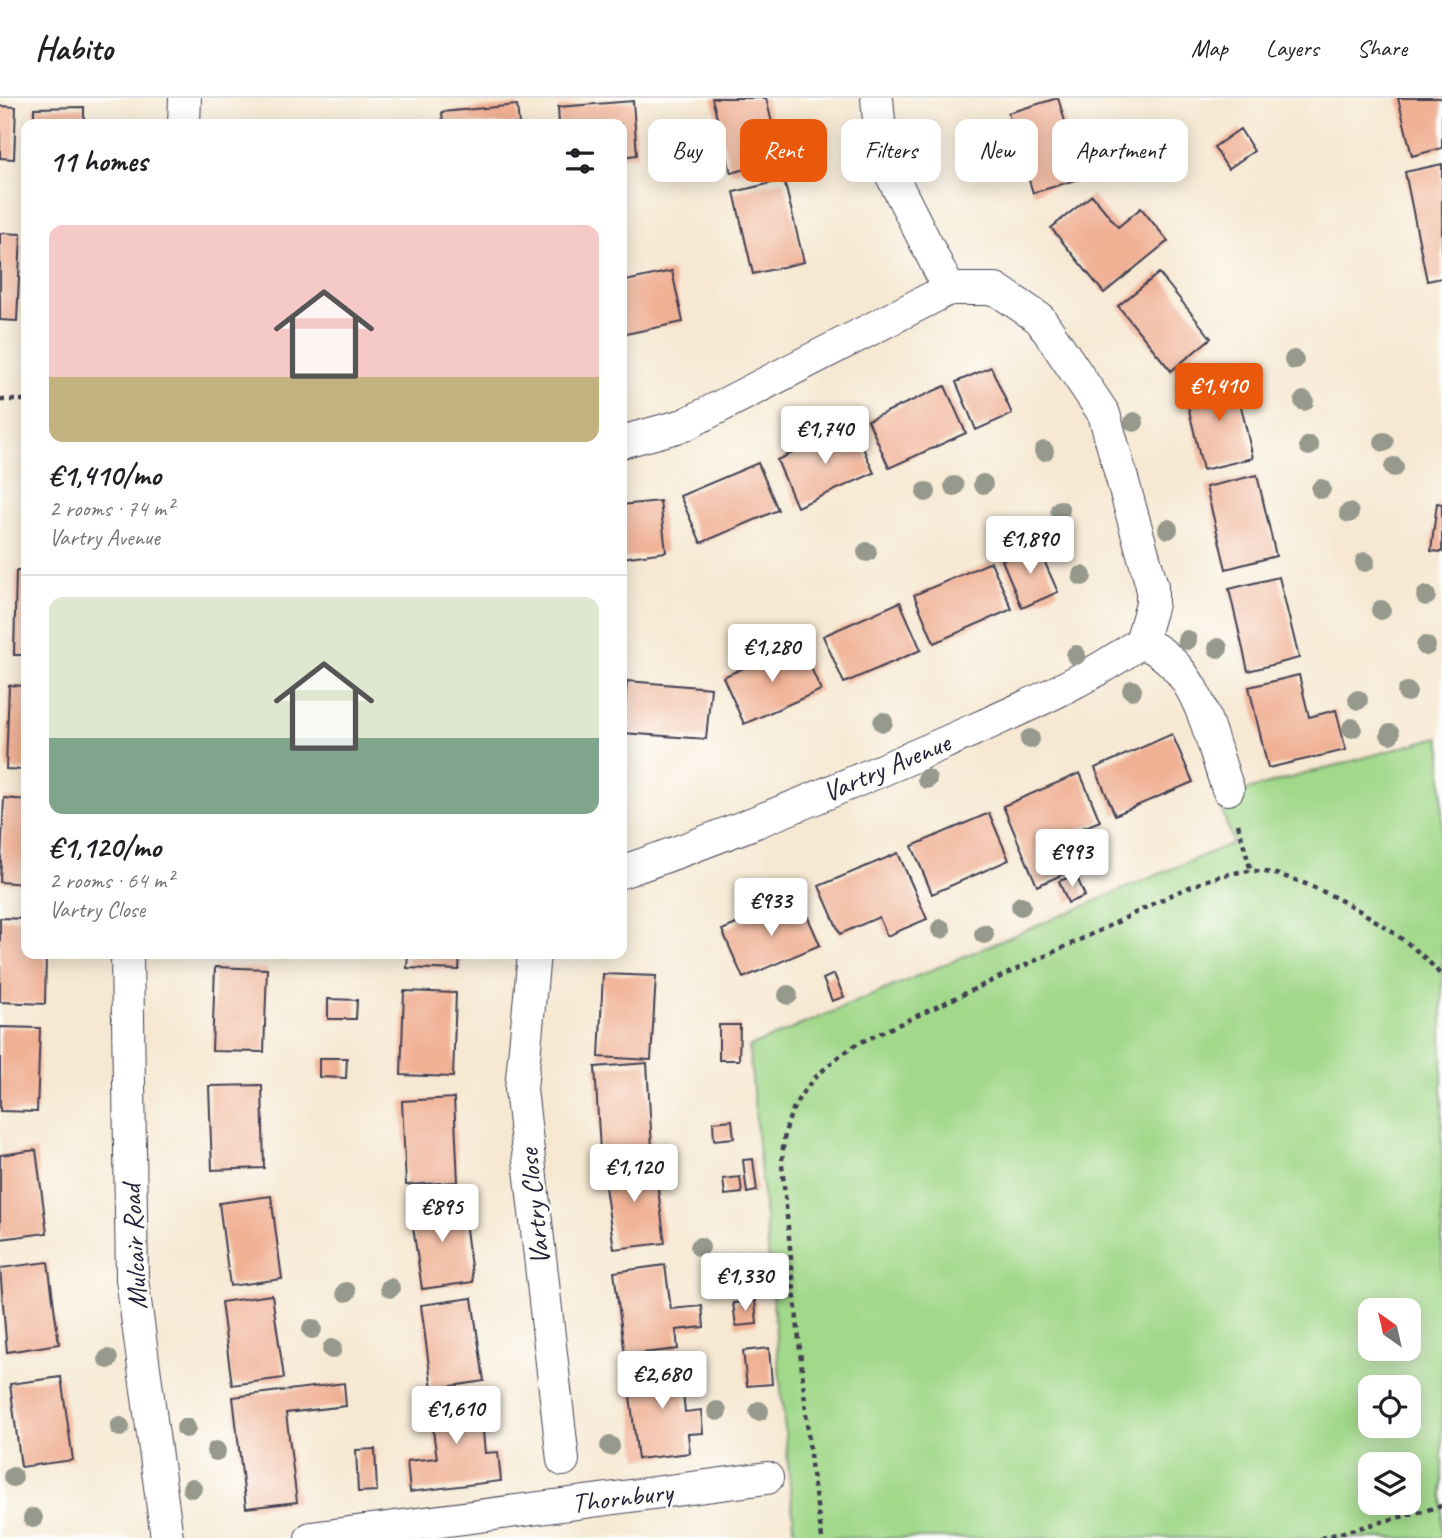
<!DOCTYPE html>
<meta charset="utf-8">
<style>
:root{--surface:#fff;--page:#f2f2f2;--text:#202124;--muted:#757577;--line:#e0e0e0;--accent:#ea580c}
body{margin:0;font-family:Caveat,sans-serif;background:var(--page);color:var(--text);height:100vh;display:flex;flex-direction:column;font-size:26px;white-space:nowrap}
*{box-sizing:border-box;margin:0}
p{font-size:23px;color:var(--muted)}
.icon{flex:none;width:38px;height:38px;fill:none;stroke:currentColor;stroke-width:2;stroke-linecap:round;stroke-linejoin:round}
.map{position:relative;flex:1;overflow:hidden}
.sheet{position:absolute;left:21px;top:21px;width:606px;height:840px;display:flex;flex-direction:column;background:var(--surface);border-radius:14px;box-shadow:0 4px 18px #0003}
.sheet>*{flex:none}
.guide{position:absolute;left:648px;top:21px;width:665px;height:63px;display:flex;gap:14px}
.needle{width:46px;rotate:326deg}
.tools{position:absolute;left:1358px;top:1200px;display:grid;gap:14px}
.tools a{display:grid;place-items:center;width:63px;height:63px;border-radius:14px;background:var(--surface);box-shadow:0 4px 18px #0003;font-size:35px}
.price{position:absolute;translate:-50% -60px;padding:0 16px;border-radius:7px;background:#fff;color:#222;font-size:23px;line-height:46px;filter:drop-shadow(0 2px 4px #0008)}
.price::after{content:'';position:absolute;left:50%;top:42px;width:21px;height:16px;margin-left:-10px;background:inherit;clip-path:polygon(0 0,100% 0,50% 100%)}
.price.current{background:var(--accent);color:#fff}
ul{padding:0;list-style:none}
li{display:grid;align-content:center;gap:14px;height:371px;padding:0 28px}
li+li{border-top:2px solid var(--line)}
li span{display:grid;place-items:center;height:217px;border-radius:14px;color:#555}
li>.icon{margin-inline-start:auto}
span .icon{width:126px;height:126px;fill:#fffc;stroke-width:1}
li b{font-size:30px}
h2{display:flex;justify-content:space-between;align-items:center;height:84px;padding:0 28px;font-size:30px}
.pill{padding:0 24px;border-radius:14px;background:var(--surface);box-shadow:0 4px 18px #0003;font-size:24px;line-height:63px}
.pill.current{background:var(--accent);color:#fff}
header{display:flex;align-items:center;gap:42px;box-sizing:border-box;height:98px;padding:0 35px;background:var(--surface);border-bottom:2px solid var(--line)}
header strong{font-size:33px}
nav{display:flex;gap:38px;margin-inline-start:auto;font-size:24px}
.map>svg:first-child{display:block}
</style>
<header>
<strong>Habito</strong>
<nav><a>Map</a><a>Layers</a><a>Share</a></nav>
</header>
<div class="map">
<svg width="1442" height="1440" viewBox="0 0 1442 1440">
<rect width="100%" height="100%" fill="#fdfcf7"/>
<filter id="ink" filterUnits="userSpaceOnUse"><feTurbulence type="fractalNoise" baseFrequency=".0143" numOctaves="2"/><feDisplacementMap in="SourceGraphic" scale="14" xChannelSelector="R" yChannelSelector="G"/><feConvolveMatrix kernelMatrix="1 2 1 2 8 2 1 2 1" color-interpolation-filters="sRGB"/></filter>
<filter id="wash" filterUnits="userSpaceOnUse"><feTurbulence type="fractalNoise" baseFrequency=".00686" numOctaves="4" result="noise"/><feDisplacementMap in="SourceGraphic" scale="28" xChannelSelector="R" yChannelSelector="G"/><feGaussianBlur stdDeviation="1.57" result="paint"/><feColorMatrix in="noise" values="0 0 0 0 0 0 0 0 0 0 0 0 0 0 0 0 0 1.4 0 .05"/><feComposite in="paint" operator="in"/></filter>
<g filter="url(#wash)">
<rect width="100%" height="100%" fill="#f6e8d2"/>
<!-- green -->
<path fill="#a1d88a" stroke="#627d62" stroke-width="2" fill-rule="evenodd" d="M1439,639L1442,652V1440H795L749,949L1233,745L1218,700ZM1370,1213H1409V1251H1370ZM1370,1290H1409V1328H1370ZM1370,1367H1409V1405H1370Z"/>
<g id="blocks">
<!-- building -->
<path fill="#f0b094" d="M712,0H766L781,62L731,75Z
M1058,0L1082,80L1033,95L1008,15Z
M1398,0H1442V50L1412,58Z
M633,3L637,57L621,59V26H559L558,9Z
M517,7L519,26H443L442,14Z
M0,8L16,9L14,61L0,60Z
M84,9V26H34V10Z
M1240,31L1254,53L1228,71L1214,49Z
M1442,66V180L1427,183L1405,74Z
M784,82L804,164L753,176L734,94Z
M1092,97L1118,129L1141,110L1168,143L1104,195L1051,130Z
M0,135L21,136L17,223L0,222Z
M672,173L683,224L621,237V184Z
M1159,175L1211,240L1171,273L1118,208Z
M991,269L1012,316L976,332L956,284Z
M1234,278L1253,360L1203,372L1184,291Z
M945,288L966,335L889,370L868,322Z
M853,327L874,375L797,409L777,362Z
M758,365L778,412L701,445L680,398Z
M1257,377L1276,458L1226,471L1206,389Z
M660,403L666,454L621,460V407Z
M1437,405L1442,406V454L1431,453Z
M1037,447L1058,494L1022,510L1002,462Z
M991,464L1012,511L934,545L914,497Z
M16,473H26V557H14Z
M1279,479L1299,560L1248,573L1229,491Z
M900,504L921,552L844,585L823,538Z
M800,545L821,592L744,626L723,579Z
M1299,577L1309,619L1336,612L1346,652L1268,670L1249,589Z
M627,583L711,590L706,641L623,635Z
M9,587L26,588V672L6,671Z
M1172,636L1193,684L1115,717L1095,670Z
M1080,675L1100,723L1061,739L1075,771L1037,788L1003,708Z
M4,700L26,702V786L0,784Z
M989,715L1009,762L932,796L912,748Z
M898,755L927,821L887,838L879,819L840,836L819,788Z
M1076,777L1085,798L1068,805L1059,783Z
M799,799L820,847L743,880L722,832Z
M0,820L26,821V856H46L45,906L0,904Z
M408,856H460L459,872L407,870Z
M215,869L267,871L264,954L212,953Z
M603,876L656,878L651,962L599,959Z
M834,876L844,899L832,903L823,881Z
M404,893L456,895L453,979L401,977Z
M328,901L357,902L356,921H328Z
M719,927H740L739,962H719Z
M0,929L40,930L37,1014L0,1013Z
M319,960H347L346,980L319,979Z
M647,965L652,1049L600,1053L595,969Z
M262,987L264,1070L212,1072L209,988Z
M454,1000L458,1084L406,1087L402,1003Z
M732,1022L734,1040L714,1042L713,1024Z
M36,1052L47,1135L0,1141V1057Z
M654,1061L665,1145L614,1151L602,1068Z
M753,1061L757,1093L747,1095L743,1062Z
M740,1079L742,1095L725,1097L723,1081Z
M271,1098L282,1181L230,1188L219,1105Z
M462,1101L473,1184L422,1191L410,1108Z
M48,1164L59,1246L7,1254L0,1170Z
M665,1167L671,1211L702,1208L704,1229L676,1232L678,1251L625,1257L614,1174Z
M272,1197L284,1280L232,1287L221,1204Z
M472,1200L484,1283L432,1291L421,1207Z
M755,1203L757,1226L736,1228L733,1205Z
M769,1250L772,1286L747,1288L743,1253Z
M688,1266L691,1294L683,1295L685,1314L701,1312L703,1335L688,1336L690,1355L638,1361L627,1274Z
M61,1279L73,1362L21,1369L10,1286Z
M344,1285L346,1308L286,1315L297,1404L246,1410L233,1299Z
M479,1291L485,1355L498,1354L501,1383L410,1394L407,1363L437,1360L428,1298Z
M375,1351L377,1393L358,1394L356,1352Z"/>
</g>
</g>
<g filter="url(#ink)">
<use href="#blocks" fill-opacity="0" stroke="#424052" stroke-width="2"/>
<g fill="none" stroke-linecap="round" stroke-linejoin="round">
<!-- minor casing -->
<g stroke="#424052" stroke-width="34">
<path id="minor" d="M877,0L882,58L949,191H996L1040,221L1104,316L1152,488V506L1141,544C1199,566 1209,639 1228,691
M184,26L185,0
M621,344L684,327L949,191
M621,774C730,737 837,692 942,646C1011,615 1079,588 1141,544
M127,856L132,1181L167,1440
M534,856L521,991L563,1362
M311,1440L767,1380"/>
</g>
<!-- path -->
<path stroke="#424052" stroke-width="4.5" stroke-dasharray="5 5" stroke-linecap="butt" d="M0,302H26
M1238,726L1251,773
M822,1440L812,1376L782,1067C783,1006 808,980 857,946C940,907 1024,868 1107,829C1149,809 1205,775 1251,773C1301,771 1413,838 1442,879
M1321,1440L1442,1408"/>
<!-- minor -->
<use href="#minor" stroke="#fff" stroke-width="32"/>
</g>
<!-- trees -->
<g fill="#96998c">
<circle cx="1294" cy="262" r="10"/>
<circle cx="1304" cy="303" r="10"/>
<circle cx="1134" cy="324" r="10"/>
<circle cx="1384" cy="344" r="10"/>
<circle cx="1309" cy="348" r="10"/>
<circle cx="1044" cy="353" r="10"/>
<circle cx="1394" cy="369" r="10"/>
<circle cx="983" cy="386" r="10"/>
<circle cx="954" cy="388" r="10"/>
<circle cx="1321" cy="391" r="10"/>
<circle cx="926" cy="394" r="10"/>
<circle cx="1060" cy="412" r="10"/>
<circle cx="1349" cy="415" r="10"/>
<circle cx="1168" cy="431" r="10"/>
<circle cx="867" cy="454" r="10"/>
<circle cx="1365" cy="464" r="10"/>
<circle cx="1082" cy="478" r="10"/>
<circle cx="1426" cy="498" r="10"/>
<circle cx="1381" cy="512" r="10"/>
<circle cx="1187" cy="542" r="10"/>
<circle cx="1426" cy="548" r="10"/>
<circle cx="1218" cy="550" r="10"/>
<circle cx="1076" cy="557" r="10"/>
<circle cx="1132" cy="592" r="10"/>
<circle cx="1407" cy="594" r="10"/>
<circle cx="1358" cy="602" r="10"/>
<circle cx="883" cy="624" r="10"/>
<circle cx="1352" cy="630" r="10"/>
<circle cx="1390" cy="636" r="10"/>
<circle cx="1030" cy="641" r="10"/>
<circle cx="927" cy="681" r="10"/>
<circle cx="1021" cy="808" r="10"/>
<circle cx="941" cy="831" r="10"/>
<circle cx="984" cy="836" r="10"/>
<circle cx="788" cy="897" r="10"/>
<circle cx="700" cy="1149" r="10"/>
<circle cx="390" cy="1190" r="10"/>
<circle cx="346" cy="1194" r="10"/>
<circle cx="312" cy="1231" r="10"/>
<circle cx="332" cy="1251" r="10"/>
<circle cx="108" cy="1261" r="10"/>
<circle cx="717" cy="1313" r="10"/>
<circle cx="759" cy="1313" r="10"/>
<circle cx="120" cy="1329" r="10"/>
<circle cx="186" cy="1330" r="10"/>
<circle cx="610" cy="1348" r="10"/>
<circle cx="216" cy="1353" r="10"/>
<circle cx="13" cy="1379" r="10"/>
<circle cx="192" cy="1390" r="10"/>
<circle cx="33" cy="1420" r="10"/>
</g>
</g>
<g text-anchor="middle" dominant-baseline="central" stroke-width="5" stroke-linejoin="round" paint-order="stroke">
<!-- street labels -->
<g font-size="28" fill="#22223b" stroke="#fdfcf7">
<text transform="translate(886 669) rotate(-23)">Vartry Avenue</text>
<text transform="translate(534 1109) rotate(-96)">Vartry Close</text>
<text transform="translate(134 1149) rotate(-93)">Mulcair Road</text>
<text transform="translate(622 1399) rotate(-7)">Thornbury</text>
</g>
</g>
</svg>
<div class="tools">
<a><svg class="needle" viewBox="-14 -14 28 28"><path d="M0-13l5 13h-10z" fill="#e53935"/><path d="M0 13l5-13h-10z" fill="#757577"/></svg></a>
<a><svg class="icon" aria-label="locate" viewBox="0 0 24 24"><circle cx="12" cy="12" r="6"/><path d="M12 2v4M12 18v4M2 12h4M18 12h4"/></svg></a>
<a><svg class="icon" aria-label="layers" viewBox="0 0 24 24"><path d="M12 4l9 5-9 5-9-5zM3 14l9 5 9-5"/></svg></a>
</div>
<b class="price current" style="left:1219px;top:325px">€1,410</b>
<b class="price" style="left:825px;top:368px">€1,740</b>
<b class="price" style="left:1030px;top:478px">€1,890</b>
<b class="price" style="left:772px;top:586px">€1,280</b>
<b class="price" style="left:1072px;top:791px">€993</b>
<b class="price" style="left:771px;top:840px">€933</b>
<b class="price" style="left:634px;top:1106px">€1,120</b>
<b class="price" style="left:442px;top:1146px">€895</b>
<b class="price" style="left:745px;top:1215px">€1,330</b>
<b class="price" style="left:662px;top:1313px">€2,680</b>
<b class="price" style="left:456px;top:1348px">€1,610</b>
<div class="guide">
<a class="pill">Buy</a>
<a class="pill current">Rent</a>
<a class="pill">Filters</a>
<a class="pill">New</a>
<a class="pill">Apartment</a>
</div>
<section class="sheet">
<h2>11 homes<svg class="icon" aria-label="filters" viewBox="0 0 24 24"><path d="M4 7h16M4 17h16"/><circle cx="9" cy="7" r="2"/><circle cx="15" cy="17" r="2"/></svg></h2>
<ul>
<li><span style="background:linear-gradient(#f6c9c9 70%,#c2b280 0)"><svg class="icon" aria-label="home" viewBox="0 0 24 24"><path d="M3 11l9-7 9 7M6 9v11h12V9"/></svg></span><div><b>€1,410/mo</b><p>2 rooms · 74 m²</p><p>Vartry Avenue</p></div></li>
<li><span style="background:linear-gradient(#dfe7d0 65%,#7fa58c 0)"><svg class="icon" aria-label="home" viewBox="0 0 24 24"><path d="M3 11l9-7 9 7M6 9v11h12V9"/></svg></span><div><b>€1,120/mo</b><p>2 rooms · 64 m²</p><p>Vartry Close</p></div></li>
</ul>
</section>
</div>
